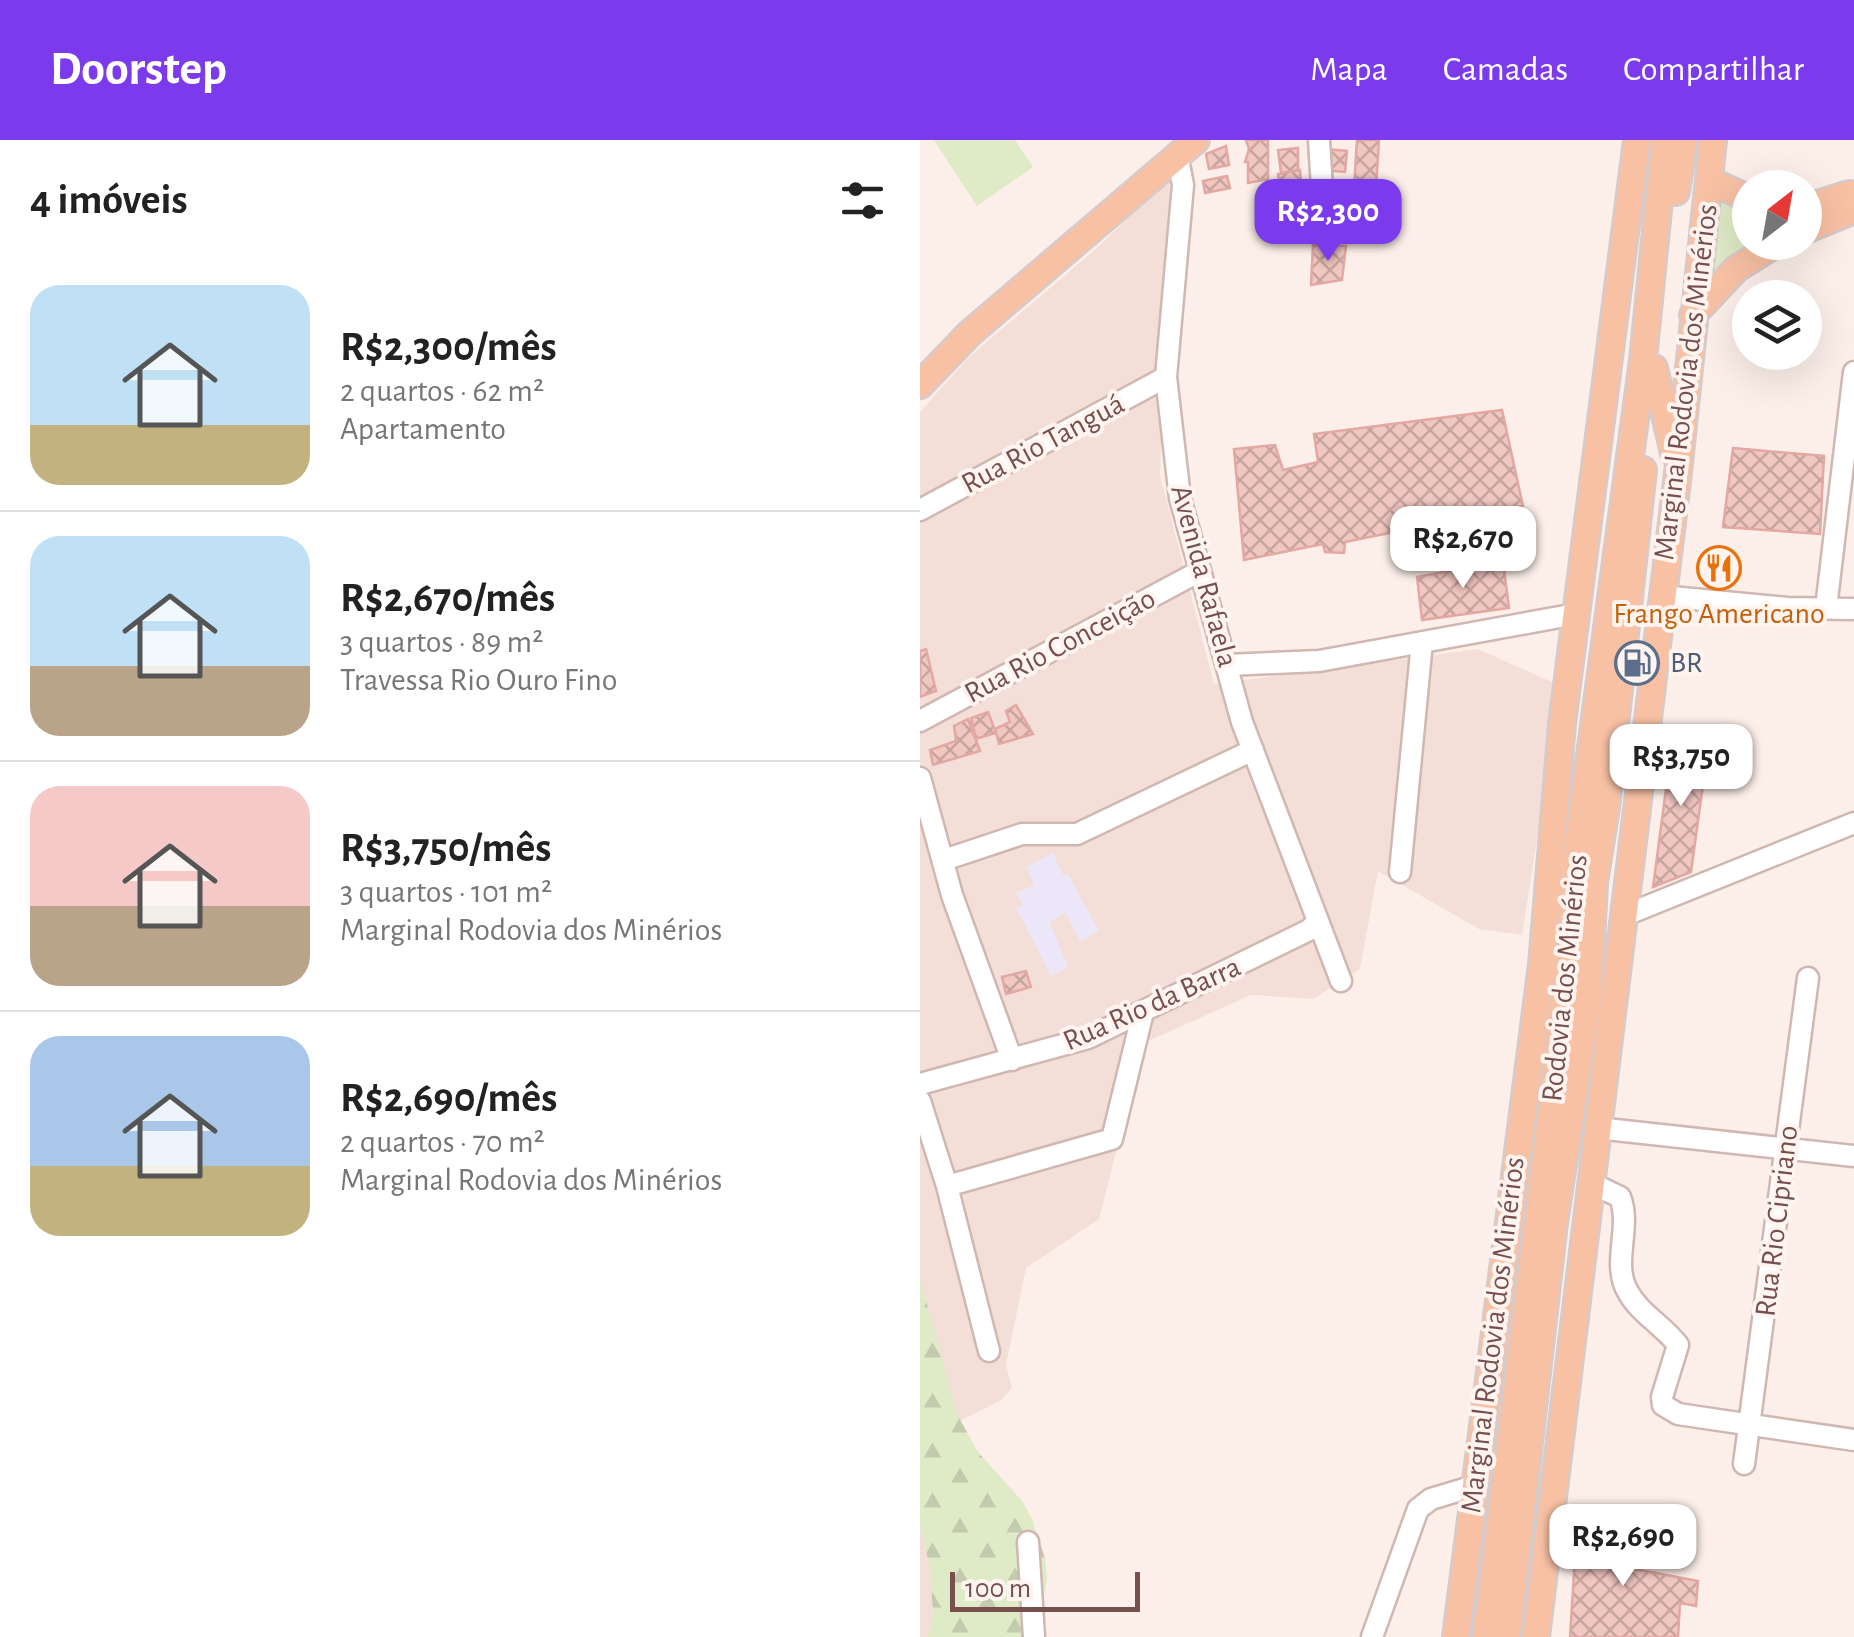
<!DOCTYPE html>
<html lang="pt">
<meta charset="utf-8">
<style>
:root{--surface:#fff;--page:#f6f6f6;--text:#222;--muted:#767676;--line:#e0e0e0;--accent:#7c3aed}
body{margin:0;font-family:"Alegreya Sans",sans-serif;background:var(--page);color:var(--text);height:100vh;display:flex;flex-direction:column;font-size:38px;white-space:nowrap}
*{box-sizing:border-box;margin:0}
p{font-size:32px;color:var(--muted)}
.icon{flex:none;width:55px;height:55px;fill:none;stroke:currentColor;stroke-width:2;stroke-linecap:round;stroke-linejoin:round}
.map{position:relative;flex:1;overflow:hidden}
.sheet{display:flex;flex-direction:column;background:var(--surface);width:920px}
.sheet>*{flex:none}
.needle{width:65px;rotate:31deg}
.controls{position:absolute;left:812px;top:30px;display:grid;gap:20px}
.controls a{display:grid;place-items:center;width:90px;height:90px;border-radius:50%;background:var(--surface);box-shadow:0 10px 40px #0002;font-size:50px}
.scale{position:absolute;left:30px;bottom:25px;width:190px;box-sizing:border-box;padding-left:10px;border:5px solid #76504d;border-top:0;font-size:28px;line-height:35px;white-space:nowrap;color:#76504d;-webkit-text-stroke:8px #fff4f0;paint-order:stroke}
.price{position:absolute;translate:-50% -85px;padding:0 22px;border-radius:20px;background:#fff;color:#222;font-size:32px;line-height:65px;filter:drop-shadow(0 2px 5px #0008)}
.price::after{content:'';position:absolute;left:50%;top:60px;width:30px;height:22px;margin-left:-15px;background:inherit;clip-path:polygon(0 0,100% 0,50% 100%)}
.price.current{background:var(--accent);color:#fff}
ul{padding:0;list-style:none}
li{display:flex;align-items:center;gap:30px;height:250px;padding:0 30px}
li+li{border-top:2px solid var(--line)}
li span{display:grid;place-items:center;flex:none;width:280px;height:200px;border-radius:30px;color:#555}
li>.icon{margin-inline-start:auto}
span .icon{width:120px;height:120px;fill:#fffc;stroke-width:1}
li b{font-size:42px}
h2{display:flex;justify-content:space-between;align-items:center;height:120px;padding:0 30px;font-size:42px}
header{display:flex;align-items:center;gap:60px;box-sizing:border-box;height:140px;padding:0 50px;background:var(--accent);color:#fff}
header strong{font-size:48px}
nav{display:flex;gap:55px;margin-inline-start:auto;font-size:35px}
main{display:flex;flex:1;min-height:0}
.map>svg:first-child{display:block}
</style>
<header>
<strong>Doorstep</strong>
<nav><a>Mapa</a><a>Camadas</a><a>Compartilhar</a></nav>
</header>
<main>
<section class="sheet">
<h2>4 imóveis<svg class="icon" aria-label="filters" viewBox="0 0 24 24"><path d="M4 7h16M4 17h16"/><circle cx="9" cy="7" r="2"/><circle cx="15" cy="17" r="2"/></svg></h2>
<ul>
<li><span style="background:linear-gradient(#bfe0f5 70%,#c2b280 0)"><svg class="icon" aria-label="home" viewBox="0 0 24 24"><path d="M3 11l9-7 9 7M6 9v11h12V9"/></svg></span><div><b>R$2,300/mês</b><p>2 quartos · 62 m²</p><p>Apartamento</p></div></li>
<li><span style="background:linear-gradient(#bfe0f5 65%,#b9a48a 0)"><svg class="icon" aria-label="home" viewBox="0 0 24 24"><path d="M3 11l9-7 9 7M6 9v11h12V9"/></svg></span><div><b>R$2,670/mês</b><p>3 quartos · 89 m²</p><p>Travessa Rio Ouro Fino</p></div></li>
<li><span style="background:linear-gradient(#f6c9c9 60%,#b9a48a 0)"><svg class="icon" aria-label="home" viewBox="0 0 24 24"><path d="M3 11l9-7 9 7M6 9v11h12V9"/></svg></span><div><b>R$3,750/mês</b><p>3 quartos · 101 m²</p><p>Marginal Rodovia dos Minérios</p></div></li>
<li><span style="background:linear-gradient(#a9c7e8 65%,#c2b280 0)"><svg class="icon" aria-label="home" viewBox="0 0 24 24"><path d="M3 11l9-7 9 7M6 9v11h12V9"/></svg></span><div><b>R$2,690/mês</b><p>2 quartos · 70 m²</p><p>Marginal Rodovia dos Minérios</p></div></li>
</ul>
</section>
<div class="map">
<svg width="934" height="1497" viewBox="0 0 934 1497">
<defs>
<pattern id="forest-firs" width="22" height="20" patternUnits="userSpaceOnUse" patternTransform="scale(2.5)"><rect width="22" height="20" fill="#dfeac7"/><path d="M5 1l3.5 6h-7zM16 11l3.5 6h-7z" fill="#c3caad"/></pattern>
<pattern id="building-cross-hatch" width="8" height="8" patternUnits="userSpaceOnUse" patternTransform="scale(2.5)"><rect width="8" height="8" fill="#f1c7c1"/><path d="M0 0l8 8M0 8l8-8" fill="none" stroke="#c8a49f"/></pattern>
</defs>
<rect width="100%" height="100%" fill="#fcefe9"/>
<!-- residential -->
<path fill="#f4dfd8" d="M250,37L240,335L294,544L558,509L641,546L602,795L559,789L458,731L440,829L393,859L331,855L224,903L179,1079L106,1128L86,1225L92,1248L81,1260L36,1283L0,1167V272L48,218L177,108Z
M0,1383L10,1430L13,1474L8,1497H0Z"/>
<!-- education -->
<path fill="#ece6f9" d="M133,713L143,735L148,734L179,791L160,801L145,772L130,783L148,827L131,836L96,767L103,765L96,753L114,745L106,727Z"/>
<!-- forest -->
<path fill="url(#forest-firs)" d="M0,1138L37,1274L58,1312L102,1361L112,1379L125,1418L127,1440L116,1497H8L13,1474L10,1430L0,1383Z"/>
<!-- park -->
<path fill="#dfeac7" d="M14,0H95L113,27L57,66Z
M794,59L830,74V102L834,103L791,133Z"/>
<!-- building -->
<path fill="url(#building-cross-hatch)" stroke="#e3a8a2" stroke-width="2.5" d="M326,0H348V39L328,43V22H325L329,9Z
M437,0H459L456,49L434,47Z
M306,6L309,25L289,29L286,14Z
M378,8V30L361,33L358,10Z
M406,9L427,11L425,32L403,30Z
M380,30L382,52L361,55L358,34Z
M307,36L310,48L285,53L283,41Z
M411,50L427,51V69L409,68Z
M384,52L386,76L366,80L361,55Z
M393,105L426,106L422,140L391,145Z
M582,270L603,366L425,402L424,413L405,412L403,404L324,420L314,309L355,305L363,330L398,322L394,294Z
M813,308L904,316L900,394L803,387Z
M583,421L589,468L502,480L497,437Z
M6,509L16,551L0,557V511Z
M96,565L113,594L79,604L75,589L90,582L86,571Z
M68,572L76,593L56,599L51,578Z
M48,579L60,611L13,625L10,610L36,601L34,586Z
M753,596L789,601L771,732L733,747Z
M106,831L111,847L86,854L82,837Z
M657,1385L719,1391L715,1429L778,1441L776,1466L760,1463L758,1497H650Z"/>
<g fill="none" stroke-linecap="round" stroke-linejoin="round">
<!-- minor casing -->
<g stroke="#d0b7b1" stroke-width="25">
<path id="minor" d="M399,0L403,65
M257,14L263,45L246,237L260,358L322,582L421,841
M0,370L246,237
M741,456L867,468L934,469
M906,468L934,232
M307,525L399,521L656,474
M0,581L280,431
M0,638L32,755L92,920
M24,720L102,694H157L333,610
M480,732L502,502
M703,776L934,683
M0,944L168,898L389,790L398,781
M0,961L27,1046L69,1211
M677,988L934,1016
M671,1043L700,1057C712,1087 691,1124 708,1152C720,1174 744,1186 758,1205L742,1257L743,1265L758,1274L934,1300
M27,1046L192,999L223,872
M824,1324L888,838
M108,1402L114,1497
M452,1497L498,1369L511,1359L554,1346"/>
</g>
<!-- major casing -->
<g stroke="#d6caca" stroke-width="30">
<path id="major" d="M790,41L830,59
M756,52L764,0
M885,68L929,54
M885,90L934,70
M773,175L816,129L859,102
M734,228L754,313
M0,245L49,194L276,0
M536,1497L622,824L642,584L717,0
M566,1497L631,973L652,782L656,719L723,220L745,0
M587,1497L634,1083L668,861L674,743L686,668L723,330
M616,1497L758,333L793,0"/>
</g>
<!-- minor -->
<use href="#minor" stroke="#fff" stroke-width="20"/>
<!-- major -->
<use href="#major" stroke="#f8c1a4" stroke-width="25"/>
</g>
<!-- icons -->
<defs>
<g id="restaurant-ring" transform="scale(2.25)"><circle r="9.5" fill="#fff4f0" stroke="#e8710a" stroke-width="1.5"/><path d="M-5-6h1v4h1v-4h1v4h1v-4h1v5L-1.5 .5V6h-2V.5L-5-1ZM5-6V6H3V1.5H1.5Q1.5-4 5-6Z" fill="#e8710a"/></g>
<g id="fuel-ring" transform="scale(2.25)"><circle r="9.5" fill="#fff4f0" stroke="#5c6f8a" stroke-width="1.5"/><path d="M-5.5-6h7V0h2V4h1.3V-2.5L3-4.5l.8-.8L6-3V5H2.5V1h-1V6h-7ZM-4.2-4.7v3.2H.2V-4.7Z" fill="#5c6f8a"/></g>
</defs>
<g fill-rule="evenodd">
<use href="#restaurant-ring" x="799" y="428"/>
<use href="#fuel-ring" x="717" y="523"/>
</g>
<g text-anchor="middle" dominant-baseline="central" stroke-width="8" stroke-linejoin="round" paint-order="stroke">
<!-- street labels -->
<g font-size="30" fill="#76504d" stroke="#fff4f0">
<text transform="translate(766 242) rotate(-83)">Marginal Rodovia dos Minérios</text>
<text transform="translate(123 304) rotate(-28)">Rua Rio Tanguá</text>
<text transform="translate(284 436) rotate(75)">Avenida Rafaela</text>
<text transform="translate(140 506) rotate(-28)">Rua Rio Conceição</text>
<text transform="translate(645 838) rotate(-84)">Rodovia dos Minérios</text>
<text transform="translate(232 864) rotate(-24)">Rua Rio da Barra</text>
<text transform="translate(857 1081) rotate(-83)">Rua Rio Cipriano</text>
<text transform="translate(573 1195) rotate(-83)">Marginal Rodovia dos Minérios</text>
</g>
<!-- food labels -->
<g font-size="30" fill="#c56008" stroke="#fff4f0">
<text x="799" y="474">Frango Americano</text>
</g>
<!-- service labels -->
<g font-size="30" fill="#4e5e75" stroke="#fff4f0" text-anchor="start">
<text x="750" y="523">BR</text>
</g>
</g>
</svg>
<div class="controls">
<a><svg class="needle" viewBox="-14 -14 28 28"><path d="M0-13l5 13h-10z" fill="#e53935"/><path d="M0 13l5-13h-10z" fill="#767676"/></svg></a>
<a><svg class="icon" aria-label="layers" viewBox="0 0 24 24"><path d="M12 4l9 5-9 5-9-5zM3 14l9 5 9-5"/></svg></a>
</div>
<div class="scale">100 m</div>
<b class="price current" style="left:408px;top:124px">R$2,300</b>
<b class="price" style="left:543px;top:451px">R$2,670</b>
<b class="price" style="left:761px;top:669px">R$3,750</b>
<b class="price" style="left:703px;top:1449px">R$2,690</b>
</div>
</main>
